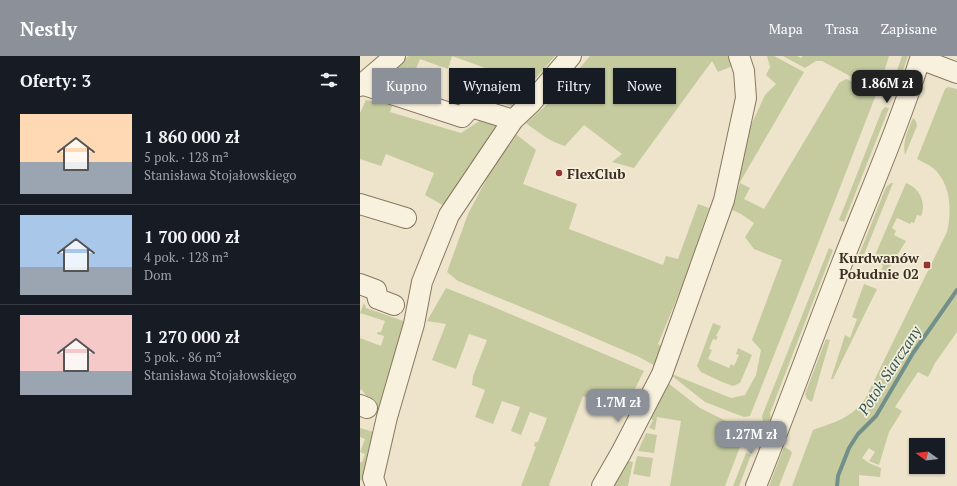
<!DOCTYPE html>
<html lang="pl">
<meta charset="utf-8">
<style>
:root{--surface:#171b24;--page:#242831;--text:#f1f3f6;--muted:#9ea1a6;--line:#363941;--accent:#8c9099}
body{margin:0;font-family:"PT Serif",serif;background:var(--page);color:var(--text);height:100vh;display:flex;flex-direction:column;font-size:15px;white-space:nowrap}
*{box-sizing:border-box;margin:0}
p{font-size:13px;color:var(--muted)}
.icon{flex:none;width:22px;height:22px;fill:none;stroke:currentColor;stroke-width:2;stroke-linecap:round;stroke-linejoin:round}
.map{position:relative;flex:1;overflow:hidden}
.drawer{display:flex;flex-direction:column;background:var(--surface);width:360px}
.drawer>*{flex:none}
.top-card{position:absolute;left:12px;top:12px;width:380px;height:36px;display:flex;gap:8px}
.needle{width:26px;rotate:285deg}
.fabs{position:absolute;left:549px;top:382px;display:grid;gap:8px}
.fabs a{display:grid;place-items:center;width:36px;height:36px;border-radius:0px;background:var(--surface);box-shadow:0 1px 3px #0004;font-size:20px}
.price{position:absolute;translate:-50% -34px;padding:0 9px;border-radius:8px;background:var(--accent);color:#fff;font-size:13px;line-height:26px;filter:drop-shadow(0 1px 2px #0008)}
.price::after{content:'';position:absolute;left:50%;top:24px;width:12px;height:9px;margin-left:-6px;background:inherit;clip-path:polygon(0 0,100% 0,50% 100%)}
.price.active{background:#222;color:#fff}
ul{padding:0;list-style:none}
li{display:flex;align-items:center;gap:12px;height:100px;padding:0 20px}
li+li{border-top:1px solid var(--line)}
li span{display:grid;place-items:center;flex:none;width:112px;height:80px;border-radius:0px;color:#555}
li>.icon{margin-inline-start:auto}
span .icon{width:48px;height:48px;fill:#fffc;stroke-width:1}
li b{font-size:17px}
h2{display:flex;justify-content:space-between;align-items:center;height:48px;padding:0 20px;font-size:17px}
.tag{padding:0 14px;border-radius:0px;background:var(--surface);box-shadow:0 1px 3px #0004;font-size:14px;line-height:36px}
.tag.active{background:var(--accent);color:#fff}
header{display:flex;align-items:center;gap:24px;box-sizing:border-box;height:56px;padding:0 20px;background:var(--accent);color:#fff}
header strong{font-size:19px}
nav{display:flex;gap:22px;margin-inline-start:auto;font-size:14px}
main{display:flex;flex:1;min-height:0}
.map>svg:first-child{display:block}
</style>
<header>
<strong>Nestly</strong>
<nav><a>Mapa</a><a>Trasa</a><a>Zapisane</a></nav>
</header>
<main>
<section class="drawer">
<h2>Oferty: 3<svg class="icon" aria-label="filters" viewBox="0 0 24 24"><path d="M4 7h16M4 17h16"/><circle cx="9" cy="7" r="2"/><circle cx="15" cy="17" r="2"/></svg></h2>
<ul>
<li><span style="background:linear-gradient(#ffd9b3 60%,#9aa5b1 0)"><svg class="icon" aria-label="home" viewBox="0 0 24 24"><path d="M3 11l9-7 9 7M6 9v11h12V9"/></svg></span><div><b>1 860 000 zł</b><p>5 pok. · 128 m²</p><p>Stanisława Stojałowskiego</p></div></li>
<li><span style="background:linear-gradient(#a9c7e8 65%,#9aa5b1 0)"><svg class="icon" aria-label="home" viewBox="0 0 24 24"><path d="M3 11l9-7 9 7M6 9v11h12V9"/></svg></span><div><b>1 700 000 zł</b><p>4 pok. · 128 m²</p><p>Dom</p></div></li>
<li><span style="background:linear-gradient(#f6c9c9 70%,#9aa5b1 0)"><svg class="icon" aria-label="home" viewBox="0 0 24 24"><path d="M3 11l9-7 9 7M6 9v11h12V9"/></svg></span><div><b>1 270 000 zł</b><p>3 pok. · 86 m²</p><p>Stanisława Stojałowskiego</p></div></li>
</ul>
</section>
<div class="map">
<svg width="597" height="430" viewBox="0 0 597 430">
<rect width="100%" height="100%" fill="#ede4cb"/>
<!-- green -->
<path fill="#c5cb9f" d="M49,0H195L163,37L168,43L157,53L134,43L142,18L92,0L88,13L60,3L50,28L31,24L29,22L31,13Z
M230,0H372L375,9L358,16L352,5L274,112L252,106L262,98L224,69L205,90C189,85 179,77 166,67L192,44Z
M407,0H414L444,16L376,133L385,82L405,39L416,28L406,19L410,11Z
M423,0H437L441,2L443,0H529L519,32L490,20L462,5H456L445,12Z
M542,0H548L535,38L530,36V35Z
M486,23L517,36L474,147L390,360L384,361L345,346L307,316L371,342L385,339L396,319L401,294L392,284L422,204L394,193L385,181L394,167L381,158L370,153L380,127L390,132L384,143L404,153L479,27Z
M588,31L597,33V276L575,307L568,321L558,316L535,351L542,355L529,376L519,409L509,405L515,396L509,392L502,402L509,407L521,412L520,421L499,419V430H432L453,374C475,366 490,363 505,343L587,176C592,155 591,127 573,112C568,108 562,106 557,103L585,33Z
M6,44L33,47L30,56L101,77L124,62L141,67L86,151L65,139L74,117L26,98L21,110L0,103V57Z
M525,51L529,52L484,166L479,164L522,54Z
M553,62L556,65L557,70L545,99C542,86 548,74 553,62Z
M152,75L176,94L163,128L217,148L209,173L303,209L306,200L318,203L338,148L349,152L325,223L298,288L305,292L299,312L279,301L200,267L98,225L87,216L108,158Z
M531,127H533L503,201L499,199L526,131Z
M546,127C559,132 567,146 561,160L557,159L554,167L551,166L550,168L537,162L532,172L536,175L534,179L546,185L523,222L520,220L523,209L513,204Z
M469,192L473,194L410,357L411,364L410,369L403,365L402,360Z
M504,228L517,233L473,323H471L485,279L490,282L497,263L492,261Z
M86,232L129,249L284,315L263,356L223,340L189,429L191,430H161L176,391L174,390L175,386H178L187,362L170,356L161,379L151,375L160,351L142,345L133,368L115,361L125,334L112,329L113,320L127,284L109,278L96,313L72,304L86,268L67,265Z
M4,247L6,252L49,267L21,364L16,362L18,350L14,349L15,344L7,341L2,334H0V282L21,290L24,280L17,278L18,276H21L25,265L0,257Z
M353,267L361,270L356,280L358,281L356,284L353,283L349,293L352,294L348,303L369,312L371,308L374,310L379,299L376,298L378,292L392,299L380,327L373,330L362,326L341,316L337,310Z
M466,283L470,284L452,346L447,343L445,338Z
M308,327L340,352L386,375L365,430H310L321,365L297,361L295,374L289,372L293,364L285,360Z
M0,372L14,376L4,421L0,425V406H2L5,398L0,396L5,383L0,381Z
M286,377L297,379L294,397L278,395Z
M424,391L430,394L432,397L419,430H409Z
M386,397L391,399L379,430H373Z
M277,400L293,402L290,421L273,418Z
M262,404L273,406L268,430H247Z"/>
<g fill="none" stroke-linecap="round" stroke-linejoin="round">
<!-- stream -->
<path stroke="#729089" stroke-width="4" d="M477,430L478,420L489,392L498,378L516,360L553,297L597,234"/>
<!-- minor casing -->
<g stroke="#897760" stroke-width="22">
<path id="minor" d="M560,3L597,17
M1,28L102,61L111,51L153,64
M0,30L35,0
M0,148L46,162
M0,228L16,234L18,243L34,249
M0,349L7,352
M16,430L13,422L27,361L54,268L62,226L89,159L153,64L171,47L211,0
M242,430L261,397L302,318L364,144L386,42L384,15L379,0
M396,430C426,356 453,281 482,207C509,138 539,70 561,0"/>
</g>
<!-- minor -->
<use href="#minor" stroke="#f8f1de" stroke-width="20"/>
</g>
<!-- markers -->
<g fill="#953433" stroke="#f5eeda" stroke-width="1.5">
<circle cx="199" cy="117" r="4"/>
<rect x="563" y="205" width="8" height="8" rx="2"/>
</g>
<g text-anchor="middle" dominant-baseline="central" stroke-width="3.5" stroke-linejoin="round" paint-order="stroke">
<!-- poi labels -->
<g font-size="14" font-weight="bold" fill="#3b2f22" stroke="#f5eeda" text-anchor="start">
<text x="207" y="117">FlexClub</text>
<text x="559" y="201" text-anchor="end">Kurdwanów<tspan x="559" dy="16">Południe 02</tspan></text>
</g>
<!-- water labels -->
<g font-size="15" font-style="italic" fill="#325958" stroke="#f5eeda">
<text transform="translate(529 314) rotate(-57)">Potok Siarczany</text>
</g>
</g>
</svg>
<div class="fabs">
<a><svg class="needle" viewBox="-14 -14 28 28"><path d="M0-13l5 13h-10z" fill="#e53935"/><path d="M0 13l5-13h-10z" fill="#9ea1a6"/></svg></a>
</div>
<b class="price active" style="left:527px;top:48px">1.86M zł</b>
<b class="price" style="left:258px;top:367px">1.7M zł</b>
<b class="price" style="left:391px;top:399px">1.27M zł</b>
<div class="top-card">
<a class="tag active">Kupno</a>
<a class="tag">Wynajem</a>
<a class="tag">Filtry</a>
<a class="tag">Nowe</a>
</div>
</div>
</main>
